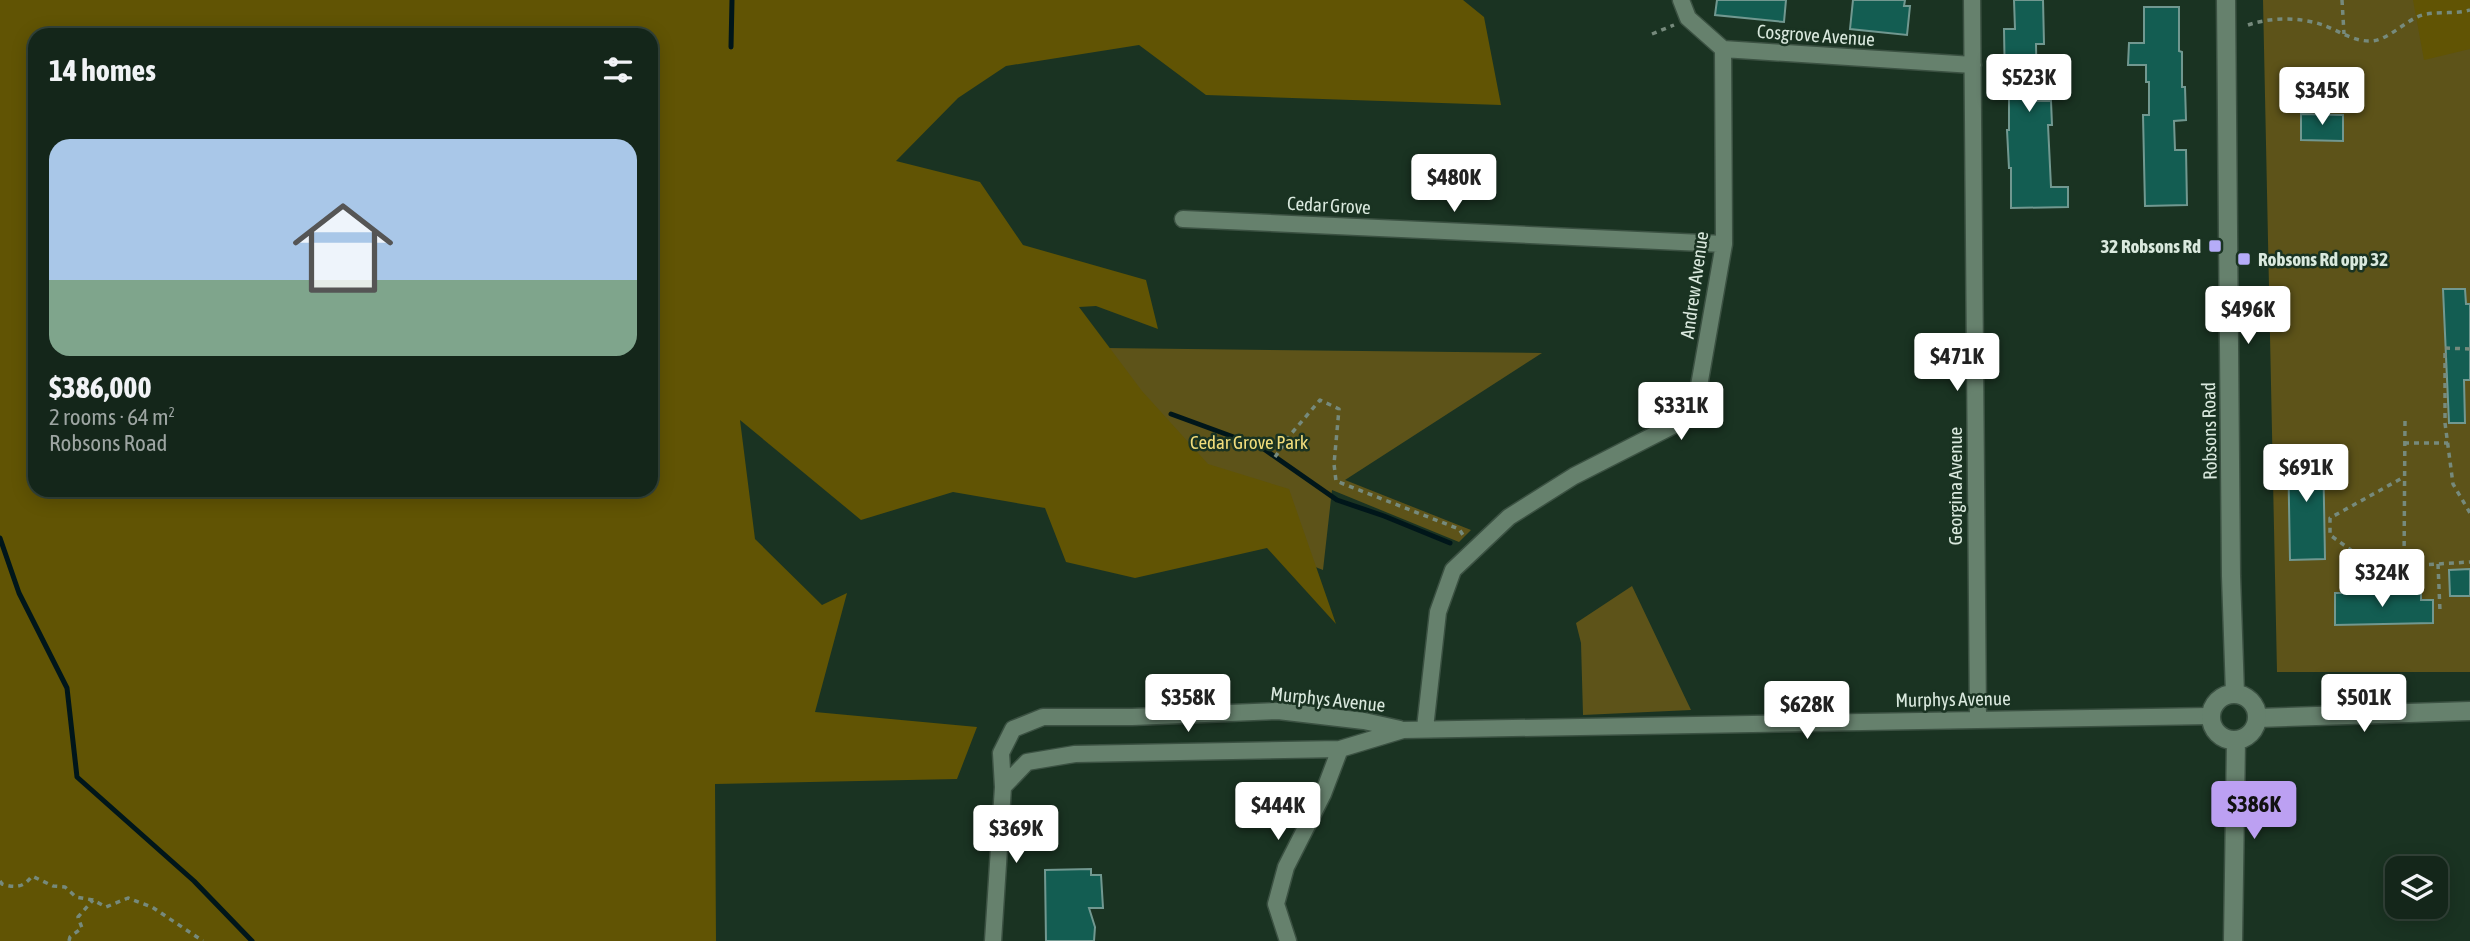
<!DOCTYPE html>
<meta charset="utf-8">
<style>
:root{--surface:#14261a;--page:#213227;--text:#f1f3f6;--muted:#9da5a2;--line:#334339;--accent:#bca0f2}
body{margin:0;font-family:"Asap Condensed",sans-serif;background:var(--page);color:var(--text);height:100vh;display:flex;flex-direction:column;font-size:26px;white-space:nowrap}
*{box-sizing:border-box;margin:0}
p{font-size:23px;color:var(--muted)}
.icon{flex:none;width:38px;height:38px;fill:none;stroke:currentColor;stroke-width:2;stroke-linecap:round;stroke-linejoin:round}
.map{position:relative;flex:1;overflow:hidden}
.panel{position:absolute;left:28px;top:28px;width:630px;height:469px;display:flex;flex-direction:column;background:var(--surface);border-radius:21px;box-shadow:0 4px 18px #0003,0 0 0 2px var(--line)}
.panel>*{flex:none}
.controls{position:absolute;left:2385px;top:856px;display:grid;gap:14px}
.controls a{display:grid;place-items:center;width:63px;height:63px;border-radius:14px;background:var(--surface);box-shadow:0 4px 18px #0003,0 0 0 2px var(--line);font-size:35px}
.price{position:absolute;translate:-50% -60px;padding:0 16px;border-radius:7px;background:#fff;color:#222;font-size:23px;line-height:46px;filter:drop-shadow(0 2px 4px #0008)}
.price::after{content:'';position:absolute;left:50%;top:42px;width:21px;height:16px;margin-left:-10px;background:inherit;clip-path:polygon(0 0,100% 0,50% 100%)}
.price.current{background:var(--accent);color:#111}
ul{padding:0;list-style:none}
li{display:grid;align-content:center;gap:14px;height:371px;padding:0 21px}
li span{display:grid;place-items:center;height:217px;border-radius:21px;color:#555}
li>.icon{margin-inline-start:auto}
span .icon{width:126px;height:126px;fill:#fffc;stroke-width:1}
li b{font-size:30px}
h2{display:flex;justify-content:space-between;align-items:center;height:84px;padding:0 21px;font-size:30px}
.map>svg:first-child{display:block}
</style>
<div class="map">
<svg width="2470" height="941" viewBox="0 0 2470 941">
<rect width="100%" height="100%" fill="#1a3322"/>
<!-- green -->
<path fill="#5d5319" d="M2263,0H2470V672H2277Z
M1105,348L1542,353L1345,480L1471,530L1459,542L1332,490L1323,570L1100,482Z
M1632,586L1691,710L1583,715L1581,643L1576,623Z"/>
<!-- forest -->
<path fill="#615404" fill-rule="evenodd" d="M0,0H1463L1484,17L1501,105L1206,95L1139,45L1006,66L958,98L896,161L980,182L1023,245L1146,280L1158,329L1096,306L1079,307L1142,391L1208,464L1289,489L1336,624L1267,548L1135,578L1066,562L1045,508L953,492L861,520L740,420L755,539L822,605L847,593L815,712L977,727L957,779L715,784L716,941H0ZM35,35H651V490H35Z
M2413,0H2470V49L2424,60Z"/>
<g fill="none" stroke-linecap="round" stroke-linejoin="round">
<!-- stream -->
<path stroke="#00161a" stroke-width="5" d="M731,47L732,0
M1171,414L1261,447L1337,500L1384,516L1450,543
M0,538L19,593L67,688L77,777L194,881L252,941"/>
</g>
<!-- building -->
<path fill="#135d52" stroke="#719890" stroke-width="2" d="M1717,0H1786L1784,22L1715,15Z
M1853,0H1905L1904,6H1910L1907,35L1850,29Z
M2014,0H2043L2044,44H2036L2037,101H2051L2052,125H2048L2051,187H2068V207L2011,208V168H2009L2007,130H2009V86H2005L2004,29H2015Z
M2144,7H2179V51L2182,52V87H2185L2186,120L2174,121L2175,150H2186L2187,205L2145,206L2143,115H2149V82H2146V65H2128L2129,43H2144Z
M2301,114L2343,115V141L2301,140Z
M2443,289H2465L2466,304H2470V380H2464L2465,423H2449Z
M2288,448H2323L2325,559L2290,560Z
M2470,569V596H2450L2449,570Z
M2421,592V600H2433V623L2335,625V593Z
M1091,869V875H1101L1103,908H1089L1095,927L1094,941H1046L1045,870Z"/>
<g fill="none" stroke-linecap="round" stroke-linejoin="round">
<!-- minor casing -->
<g stroke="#3b5142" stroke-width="19">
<path id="minor" d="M1681,0L1688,18L1723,49L1973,65
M1972,0L1978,720
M1183,219L1724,244
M1425,728L1438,612L1453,570L1509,517L1574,476L1682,421L1699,386L1724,244L1723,49
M1003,787L1027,762L1075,754L1340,749L1403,730L2210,716
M993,941L1003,787L1001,753L1013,729L1043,717H1132L1278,711L1364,721L1400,729
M1288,941L1276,904L1286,867L1323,794L1340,749"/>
</g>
<!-- tertiary casing -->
<g stroke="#3b5142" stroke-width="21">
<path id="tertiary" d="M2257,718L2470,711"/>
</g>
<!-- secondary casing -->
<g stroke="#3b5142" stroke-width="21">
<path id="secondary" d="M2226,0L2231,576L2235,694
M2211 717a23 23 0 1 1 46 0a23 23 0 1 1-46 0Z
M2233,941L2236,740"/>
</g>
<!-- path -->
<path stroke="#768a7c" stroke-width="3.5" stroke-dasharray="5 5" stroke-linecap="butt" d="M2342,0L2344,34
M2248,25C2271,17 2300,17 2323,25C2337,30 2353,41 2369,41C2385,42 2402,24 2417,17C2432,10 2453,15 2470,10
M1652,34L1674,25
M2470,349L2445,348V423L2453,484L2470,513
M2405,421L2404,566L2470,562
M2404,443H2448
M1275,457L1291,434L1320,400L1339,409L1334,464L1336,481L1459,529L1465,538
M2438,564L2440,611
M2404,566L2401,586L2330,535V518L2404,477
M0,881L2,884C15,888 23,888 32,876L53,886L65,887L76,897L93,900L106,907L128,898L152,907L203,941
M69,941L70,937L82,928L78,917L93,900"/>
<!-- minor -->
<use href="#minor" stroke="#66816d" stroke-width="16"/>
<!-- tertiary -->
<use href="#tertiary" stroke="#66816d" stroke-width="18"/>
<!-- secondary -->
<use href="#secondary" stroke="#66816d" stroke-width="18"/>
</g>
<!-- markers -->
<g fill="#b5acf8" stroke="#1a3322" stroke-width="2.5">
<rect x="2208" y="239" width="14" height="14" rx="3.5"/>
<rect x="2237" y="252" width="14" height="14" rx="3.5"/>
</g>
<g text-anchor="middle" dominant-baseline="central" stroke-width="5" stroke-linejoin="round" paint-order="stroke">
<!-- street labels -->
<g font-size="19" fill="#dae9de" stroke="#1a3322">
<text transform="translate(1816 35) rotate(4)">Cosgrove Avenue</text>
<text transform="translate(1329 205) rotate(3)">Cedar Grove</text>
<text transform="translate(1694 285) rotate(-82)">Andrew Avenue</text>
<text transform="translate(2209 431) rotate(-91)">Robsons Road</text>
<text transform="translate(1955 486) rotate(-90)">Georgina Avenue</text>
<text transform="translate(1328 699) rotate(6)">Murphys Avenue</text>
<text transform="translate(1953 699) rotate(-1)">Murphys Avenue</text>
</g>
<!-- poi labels -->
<g font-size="19" font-weight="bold" fill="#dae9de" stroke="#1a3322" text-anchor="end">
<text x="2201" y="246">32 Robsons Rd</text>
<text x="2258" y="259" text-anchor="start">Robsons Rd opp 32</text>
</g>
<!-- park labels -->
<g font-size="19" fill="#f0dc7b" stroke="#1a3322">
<text x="1249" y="442">Cedar Grove Park</text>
</g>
</g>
</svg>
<div class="controls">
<a><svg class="icon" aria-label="layers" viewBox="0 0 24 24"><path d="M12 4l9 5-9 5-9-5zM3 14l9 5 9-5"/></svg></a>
</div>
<b class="price" style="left:2029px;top:114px">$523K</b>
<b class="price" style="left:2322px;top:127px">$345K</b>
<b class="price" style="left:1454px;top:214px">$480K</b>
<b class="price" style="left:2248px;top:346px">$496K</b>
<b class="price" style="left:1957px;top:393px">$471K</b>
<b class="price" style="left:1681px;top:442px">$331K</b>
<b class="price" style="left:2306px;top:504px">$691K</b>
<b class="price" style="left:2382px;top:609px">$324K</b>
<b class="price" style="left:1188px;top:734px">$358K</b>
<b class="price" style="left:2364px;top:734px">$501K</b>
<b class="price" style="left:1807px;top:741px">$628K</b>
<b class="price current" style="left:2254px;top:841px">$386K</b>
<b class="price" style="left:1278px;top:842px">$444K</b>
<b class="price" style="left:1016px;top:865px">$369K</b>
<section class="panel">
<h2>14 homes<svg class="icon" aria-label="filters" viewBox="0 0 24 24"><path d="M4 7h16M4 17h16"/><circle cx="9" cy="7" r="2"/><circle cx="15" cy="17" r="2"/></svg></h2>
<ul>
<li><span style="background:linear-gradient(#a9c7e8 65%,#7fa58c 0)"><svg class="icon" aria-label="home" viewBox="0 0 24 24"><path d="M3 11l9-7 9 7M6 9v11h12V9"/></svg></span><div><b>$386,000</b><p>2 rooms · 64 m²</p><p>Robsons Road</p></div></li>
</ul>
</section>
</div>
